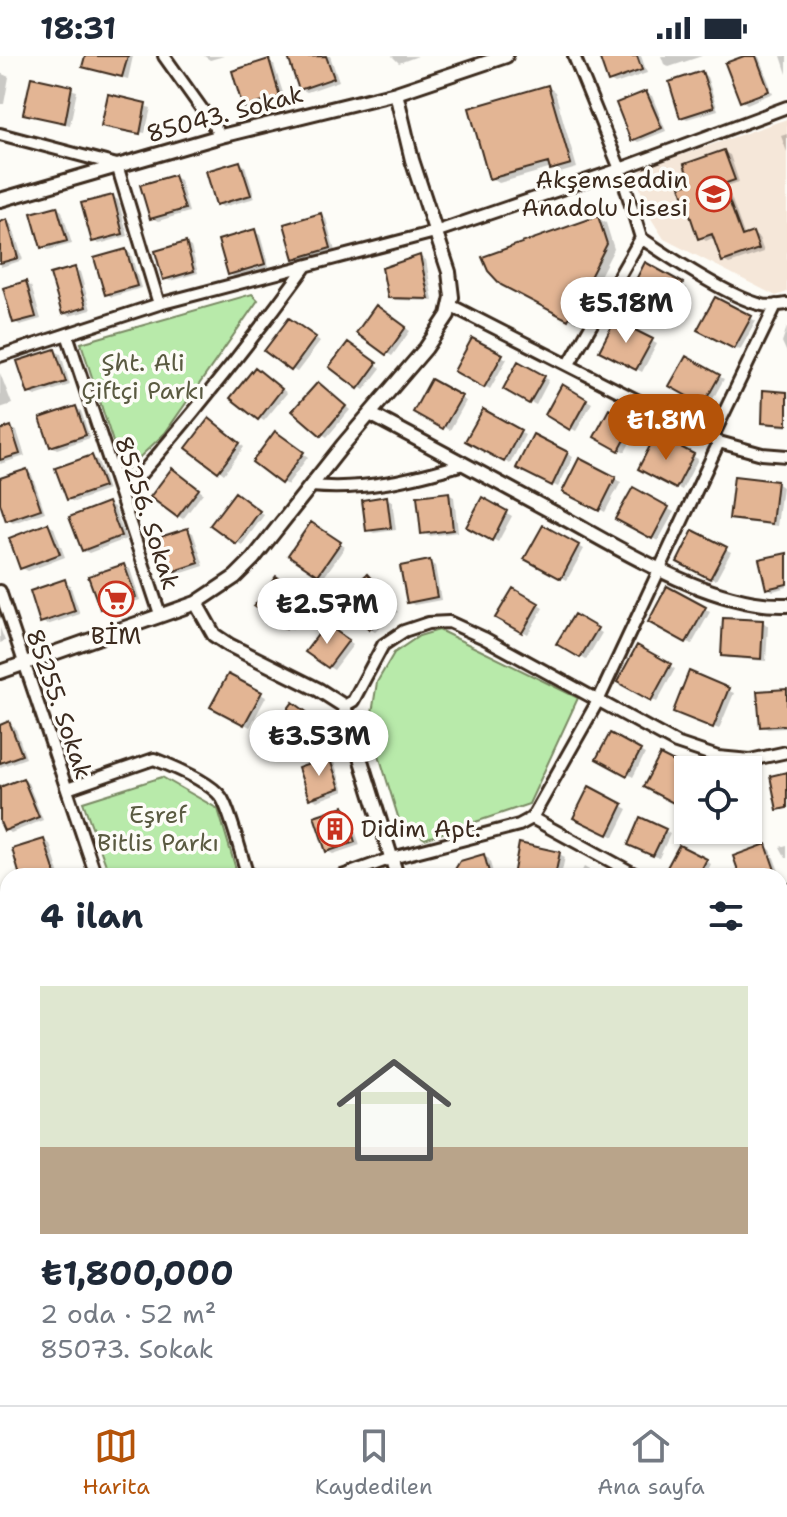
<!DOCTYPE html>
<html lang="tr">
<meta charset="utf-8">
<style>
:root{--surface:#fff;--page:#f2f2f3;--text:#1f2937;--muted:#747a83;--line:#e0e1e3;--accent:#b45309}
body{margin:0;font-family:"Shantell Sans",sans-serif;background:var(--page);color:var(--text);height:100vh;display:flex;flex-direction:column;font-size:30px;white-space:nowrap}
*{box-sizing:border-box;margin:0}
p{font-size:26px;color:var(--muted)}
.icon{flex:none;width:44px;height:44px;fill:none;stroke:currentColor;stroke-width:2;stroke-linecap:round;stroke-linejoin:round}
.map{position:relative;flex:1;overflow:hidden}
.sheet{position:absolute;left:0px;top:812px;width:788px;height:538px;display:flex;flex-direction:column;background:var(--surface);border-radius:24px 24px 0 0;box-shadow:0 2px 6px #0004}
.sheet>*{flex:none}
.tools{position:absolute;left:674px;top:700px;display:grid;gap:16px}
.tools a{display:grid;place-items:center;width:88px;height:88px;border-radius:0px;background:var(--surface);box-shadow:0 2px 6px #0004;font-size:40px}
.price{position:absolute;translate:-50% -68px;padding:0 18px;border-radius:28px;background:#fff;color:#222;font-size:26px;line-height:52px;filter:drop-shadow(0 2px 4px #0008)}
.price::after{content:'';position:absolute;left:50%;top:48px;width:24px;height:18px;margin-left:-12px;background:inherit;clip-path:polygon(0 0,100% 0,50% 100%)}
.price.current{background:var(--accent);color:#fff}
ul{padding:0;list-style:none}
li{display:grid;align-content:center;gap:16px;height:424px;padding:0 40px}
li+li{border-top:2px solid var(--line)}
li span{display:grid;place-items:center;height:248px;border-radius:0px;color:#555}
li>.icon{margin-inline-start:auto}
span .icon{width:144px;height:144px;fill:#fffc;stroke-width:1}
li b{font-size:34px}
h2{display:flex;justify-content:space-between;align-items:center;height:96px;padding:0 40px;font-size:34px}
.status{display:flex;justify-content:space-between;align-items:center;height:56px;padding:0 40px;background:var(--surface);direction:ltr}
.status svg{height:22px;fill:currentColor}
.tab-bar{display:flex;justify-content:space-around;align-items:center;height:112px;border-top:2px solid var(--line);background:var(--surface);font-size:22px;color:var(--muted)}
.tab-bar a{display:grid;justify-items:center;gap:4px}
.tab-bar .current{color:var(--accent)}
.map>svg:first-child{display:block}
</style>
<div class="status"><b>18:31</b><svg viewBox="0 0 49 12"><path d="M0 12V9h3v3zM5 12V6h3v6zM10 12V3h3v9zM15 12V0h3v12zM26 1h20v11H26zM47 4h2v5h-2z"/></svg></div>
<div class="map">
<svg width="787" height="1349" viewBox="0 0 787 1349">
<rect width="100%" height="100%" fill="#fdfcf7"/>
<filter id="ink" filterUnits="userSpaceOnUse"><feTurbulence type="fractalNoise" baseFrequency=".0125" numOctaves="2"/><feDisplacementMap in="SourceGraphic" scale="16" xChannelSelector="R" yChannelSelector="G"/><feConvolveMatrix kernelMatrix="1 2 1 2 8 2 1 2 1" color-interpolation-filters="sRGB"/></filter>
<g filter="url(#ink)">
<!-- built -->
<path fill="#f5e7d9" d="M787,63V236L776,240L664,183L645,153L638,122L643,112Z"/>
<!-- green -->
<path fill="#b8eaaa" stroke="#7a8a64" stroke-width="2" d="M252,238L258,244L165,377L123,417L81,287Z
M439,574L578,642L529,748L425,783L400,767L370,670L377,626L394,597L419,580Z
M162,721L218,753L238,820H110L83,746Z
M681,1342H771L776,1347L674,1349Z"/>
<!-- shadow -->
<path fill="#0003" d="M87,0H133L128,23L90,13L84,10Z
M204,0H224L210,4Z
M296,0H330L339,25L307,36L301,33L290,2Z
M392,0H418L399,7Z
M601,0H641L647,17L615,28L610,25Z
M661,0H702L669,11L664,8Z
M749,0L759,1L771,32L742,43V45H741Z
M781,0H787V18Z
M269,6L274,9L285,43L250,54L244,50Z
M0,17L9,21L4,48H0Z
M702,17L707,21L718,54L687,63L682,60Z
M32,23L77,35L70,69L25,57Z
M548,31L555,36L577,112L560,117L552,112L499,127L491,122Z
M772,35L773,37L747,48L744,46Z
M646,37L652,40L666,75L638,86L633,83Z
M109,41L151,52L145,77L106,69Z
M787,78V96L781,80Z
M724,96L730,99L739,126L727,130L745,181L753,178L759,182L764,196L729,208L724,205L715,181L706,185L700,181L693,128Z
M240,107L245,110L255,142L223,151L218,148Z
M174,121L180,124L189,156L158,165L152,162Z
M113,141L118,144L128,180L99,188L93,184Z
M57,152L62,155L72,188L48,194L42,191Z
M321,159L326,163L335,195L301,204L296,201Z
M598,162L606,167L614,193L576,266L503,228Z
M7,166L12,169L23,204L1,211L0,168Z
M254,176L260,179L269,211L235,221L230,218Z
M186,188L191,191L198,217L170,225L165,222Z
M126,195L131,198L141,232L112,241L107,238Z
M420,201L426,204L433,245L395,244L390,240Z
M646,209L687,232L672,261L630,238Z
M75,213L80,216L91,254L69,260L63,257Z
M25,227L31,230L41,263L20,269L15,266Z
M715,244L756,265L740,294L700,273Z
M381,255L410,275L392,300L387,297Z
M616,266L657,288L642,316L602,294Z
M295,267L320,286L297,316L292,313Z
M787,271V297L782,286Z
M473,285L507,303L490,333L457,315Z
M354,292L381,312L364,334L359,331Z
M55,295L61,298L70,329L35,340L29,337Z
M687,303L724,323L709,350L672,329Z
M519,308L549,324L536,349L505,332Z
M0,317L12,348L0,352Z
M261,317L287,337L264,365L259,362Z
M431,326L466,345L450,374L415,355Z
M323,331L350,354L327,381L322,378Z
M563,331L592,347L576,375L547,359Z
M787,338V371L769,369L764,366Z
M76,352L81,355L90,382L57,393L52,390Z
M484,356L525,379L510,408L468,385Z
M609,356L638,372L625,396L596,381Z
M214,368L244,391L224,418L219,414Z
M11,372L17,375L25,400L0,408V376Z
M281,381L308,401L287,429L282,426Z
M534,381L573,401L558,431L519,411Z
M657,381L698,403L682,434L641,412Z
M92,401L98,405L108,434L74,446L68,443Z
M580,404L621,426L605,456L565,435Z
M27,415L32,419L45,456L13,467L8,464L0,441V424Z
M178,418L203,437L183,463L178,460Z
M776,427L782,431L777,470L737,465L731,462Z
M634,434L674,456L658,485L618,463Z
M448,438L454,441L458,476L429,480L423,477Z
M241,441L264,459L242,489L237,486Z
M386,442L392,445L396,474L374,477L368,474Z
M483,444L512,460L498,486L469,470Z
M108,448L114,451L126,483L89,497L83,494Z
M48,469L54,472L65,501L28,515L22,512Z
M317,471L345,491L324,521L291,498Z
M544,471L584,493L567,524L527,502Z
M187,474L193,477L204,510L176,519L170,516Z
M694,477L731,496L716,524L679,505Z
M787,499V531L773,535L768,532Z
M429,506L435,510L441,544L414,549L409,546Z
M124,510L130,513L140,544L107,555L102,552Z
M367,520L393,545L392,548L398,556L375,576L370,573Z
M65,525L70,529L80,558L47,569L42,565Z
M282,525L312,547L292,574L287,571Z
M668,533L710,556L692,588L650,566Z
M514,534L543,552L528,578L498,561Z
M575,561L602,577L586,604L559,587Z
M725,564L763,566L768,570L766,605L728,602L723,599Z
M0,572L5,585L0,587Z
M332,573L353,589L334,614L329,611Z
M638,592L675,613L657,646L620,625Z
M690,618L734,637L719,673L681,658Z
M229,621L266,641L250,671L213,651Z
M787,635V672L768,673L762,670Z
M299,652L324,670L303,698L273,676Z
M9,668L15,671L26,702L0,711V671Z
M611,679L645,698L633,721L599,702Z
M328,703L334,706L344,735L317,745L311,741Z
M688,715V744L685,751L646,731Z
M23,724L28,727L43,764L11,777L5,774L0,761V733Z
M748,728L756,731L763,764L748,767Z
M590,733L628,753L614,781L576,761Z
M343,752L349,756L360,789L333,798L327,795Z
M665,775L670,778L659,802L636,791Z
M44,785L50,788L60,820H22Z
M787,789V802H786L780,791Z
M766,791L771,794L782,823L780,820H742Z
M679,792L711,808L705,820H674Z
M559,798L565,801L561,820H515Z
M484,800L489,803L494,820H453Z
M584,811L600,820H579Z
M0,850L5,853L8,862V897L0,899Z
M85,1342H132L134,1349H87Z
M381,1342H420L422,1347L383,1349Z
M608,1342H656L649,1349H615Z
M198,1345L204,1349H190Z"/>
<!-- building -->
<path fill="#e3b594" stroke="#3b2a1e" stroke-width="2" d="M85,0H128L122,21L82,11Z
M326,0L334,22L299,34L288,1Z
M599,0H637L642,14L608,26Z
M744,0H756L769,35L740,46L725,7Z
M269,3L280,41L243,52L232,15Z
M702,15L714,51L680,62L669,26Z
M31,21L72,30L65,67L23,58Z
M548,29L571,108L550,114L548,107L489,123L469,52Z
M646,35L662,72L631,85L616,47Z
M108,38L146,47L140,78L101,70Z
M724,94L735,124L723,128L742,180L753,176L759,193L722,206L712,178L698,183L680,130L690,127L684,108Z
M240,105L251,139L216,149L206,115Z
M174,119L185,153L150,163L140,129Z
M113,139L123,178L92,186L81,147Z
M57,150L67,185L41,192L31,157Z
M321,157L331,192L294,203L284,168Z
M598,160L607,188L568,264L501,229L488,215L482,201Z
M7,163L18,202L0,207V166Z
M255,173L265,208L228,219L218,184Z
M186,186L194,215L163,224L155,195Z
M126,193L137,230L105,239L94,202Z
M420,199L429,243L388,242L382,212Z
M645,206L683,227L666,259L628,239Z
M75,211L86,251L62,258L50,218Z
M26,225L36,261L13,267L3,232Z
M715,241L752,260L734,293L697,274Z
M376,249L406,271L386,299L356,277Z
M289,262L316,281L291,315L264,295Z
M615,264L653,283L636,314L599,295Z
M472,282L503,298L484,332L454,315Z
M348,286L377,307L358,333L329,311Z
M55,293L66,326L28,338L17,305Z
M686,300L720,319L703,349L669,330Z
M518,305L545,320L529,348L503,333Z
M255,311L282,333L258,364L230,342Z
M431,323L462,340L443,373L413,356Z
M318,326L346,350L321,380L292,355Z
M562,328L587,343L570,374L545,359Z
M763,334L787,336V369L762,367Z
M76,350L86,379L50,391L40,362Z
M483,353L521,374L504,406L465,385Z
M609,353L634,367L619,395L594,381Z
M209,362L240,387L218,416L186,392Z
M11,370L20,398L0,404V374Z
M275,375L304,396L281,428L252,406Z
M533,378L568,396L552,430L516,412Z
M656,378L694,398L676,433L638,413Z
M92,399L104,431L67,444L55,412Z
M579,402L616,421L599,455L562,436Z
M172,412L199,433L177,461L150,441Z
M27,413L41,453L6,465L0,447V422Z
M734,420L777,425L772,468L729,463Z
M633,431L669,451L652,483L615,463Z
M235,436L260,455L236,488L210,469Z
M449,436L453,474L421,478L417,440Z
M387,440L391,472L366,475L362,444Z
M482,441L507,455L492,485L466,471Z
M108,446L121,480L82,495L69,461Z
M311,466L341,486L318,519L288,499Z
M48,467L60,498L20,513L9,482Z
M543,469L579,489L561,523L524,503Z
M188,472L199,507L169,517L157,482Z
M693,474L727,491L710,523L677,506Z
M787,497V528L766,533L759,503Z
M430,504L437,541L407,547L400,510Z
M124,508L136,541L100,553L88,520Z
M367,518L388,541L387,544L394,552L369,574L347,547L351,544L345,539Z
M276,520L308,542L286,573L254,550Z
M65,523L75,555L40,567L30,535Z
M667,530L706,551L686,587L648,566Z
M513,532L539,547L522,577L495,562Z
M574,558L598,572L580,602L556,588Z
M723,562L763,564L761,603L721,600Z
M326,568L349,584L328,612L305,596Z
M637,589L671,608L651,645L617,626Z
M689,615L729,632L713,672L673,656Z
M228,618L262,636L244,669L210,651Z
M787,633V669L760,671L757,635Z
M293,646L320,666L297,696L270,677Z
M9,665L22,699L0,707V669Z
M610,677L641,694L627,720L596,703Z
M660,699L690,714L688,731L679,750L643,731Z
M329,701L340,732L309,743L298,712Z
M787,716V752L777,754L770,720Z
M23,722L39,761L4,775L0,766V731Z
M751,725L759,761L748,764V726Z
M589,730L623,748L608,779L573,762Z
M344,750L355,786L326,796L314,760Z
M640,761L666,773L653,800L628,789Z
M44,783L56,820H20L12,793Z
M519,787L560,796L555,820H513Z
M766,788L777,820H740L733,800Z
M679,789L707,803L698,820H671L664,817Z
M484,798L490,820H451L460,805Z
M0,848L8,872V892L0,895Z
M8,927V971L0,973V930Z
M787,1276V1320L780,1313V1283Z
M83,1342H128L130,1346L121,1349H85Z
M378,1342H417V1344L404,1349H381Z
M605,1342H648L641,1349H612Z"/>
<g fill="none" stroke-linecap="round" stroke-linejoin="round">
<!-- minor casing -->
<g stroke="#3b2a1e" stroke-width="16">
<path id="minor" d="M164,0L221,80
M0,78L117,109L159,248
M641,182C671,202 729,241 762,249C770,251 779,249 787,248
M450,249L719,386L762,398L787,400
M67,278L160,558
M0,300L159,248L435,176L620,113L787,51
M569,308L641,182L620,113L574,0
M712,382L776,249
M311,430C364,435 413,423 463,408
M121,441C186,367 248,290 306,210
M0,535L96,820
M344,650L353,645L383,589L404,575L428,567L449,566L484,582L676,687L718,701L750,704L787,696
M67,733L154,703C172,710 210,726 221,741C230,753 242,803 248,820
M532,762L638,820
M342,820L392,802L519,769L532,762L599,643L719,386
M780,836L787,834
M0,979L8,981
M780,981L787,979
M780,1084L787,1083
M780,1098L787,1122
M780,1262L787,1255
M780,1337L787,1345
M237,1342L239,1349
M481,1349L503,1342
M662,1349L669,1342"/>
</g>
<!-- tertiary casing -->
<g stroke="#3b2a1e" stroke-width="18">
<path id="tertiary" d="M0,144L221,80L396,37L506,0
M370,358C433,391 495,425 558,459C623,494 712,552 787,549
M196,547L214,579L229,589L319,634L344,650L397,820
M0,616L196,547L235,521L253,503L343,389L426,292L448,259L452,241L449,216L412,104L396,37
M580,1342L585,1349"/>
</g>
<!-- primary casing -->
<g stroke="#3b2a1e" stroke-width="22">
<path id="primary" d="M0,1122L8,1156
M0,1249L8,1274
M30,1342L32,1349
M60,1342L63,1349"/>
</g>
<!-- minor -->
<use href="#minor" stroke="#fdfcf7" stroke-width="10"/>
<!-- tertiary -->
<use href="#tertiary" stroke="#fdfcf7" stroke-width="12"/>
<!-- primary -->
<use href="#primary" stroke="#faddab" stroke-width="16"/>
<!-- tram -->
<path stroke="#3b2a1e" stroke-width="2" d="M0,1173L8,1209
M0,1201L8,1237
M46,1342L48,1349"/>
</g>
</g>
<!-- icons -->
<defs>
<g id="school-ring" transform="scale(1.8)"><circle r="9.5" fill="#fdfcf7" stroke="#c8321e" stroke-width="1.5"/><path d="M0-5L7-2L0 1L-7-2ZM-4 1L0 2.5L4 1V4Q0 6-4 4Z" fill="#c8321e"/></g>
<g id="supermarket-ring" transform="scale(1.8)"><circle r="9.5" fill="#fdfcf7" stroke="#c8321e" stroke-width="1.5"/><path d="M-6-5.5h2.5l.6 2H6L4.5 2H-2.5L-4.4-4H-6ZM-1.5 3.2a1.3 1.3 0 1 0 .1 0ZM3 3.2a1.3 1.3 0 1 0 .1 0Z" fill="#c8321e"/></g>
<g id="building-ring" transform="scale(1.8)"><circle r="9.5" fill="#fdfcf7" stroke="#c8321e" stroke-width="1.5"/><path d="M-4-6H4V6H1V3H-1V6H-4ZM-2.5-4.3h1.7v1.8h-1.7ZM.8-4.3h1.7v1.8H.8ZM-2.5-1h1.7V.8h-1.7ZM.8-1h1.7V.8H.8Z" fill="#c8321e"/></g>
</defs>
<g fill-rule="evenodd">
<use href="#school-ring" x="714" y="138"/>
<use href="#supermarket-ring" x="116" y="543"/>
<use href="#building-ring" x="335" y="773"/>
</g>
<g text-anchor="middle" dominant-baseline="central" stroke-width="7" stroke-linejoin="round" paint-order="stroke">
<!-- street labels -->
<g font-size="24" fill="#3b2a1e" stroke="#fdfcf7">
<text transform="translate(225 58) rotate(-15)">85043. Sokak</text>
<text transform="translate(147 457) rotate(72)">85256. Sokak</text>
<text transform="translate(59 648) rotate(71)">85255. Sokak</text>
</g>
<!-- poi labels -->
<g font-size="24" fill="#3b2a1e" stroke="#fdfcf7" text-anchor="end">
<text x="688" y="124">Akşemseddin<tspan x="688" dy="28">Anadolu Lisesi</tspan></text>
<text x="116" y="580" text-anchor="middle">BİM</text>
<text x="361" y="773" text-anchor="start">Didim Apt.</text>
</g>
<!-- park labels -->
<g font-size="24" fill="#5a5a41" stroke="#fdfcf7">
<text x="143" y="307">Şht. Ali<tspan x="143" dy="28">Çiftçi Parkı</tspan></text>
<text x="158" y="759">Eşref<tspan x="158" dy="28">Bitlis Parkı</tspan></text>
</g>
</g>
</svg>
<div class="tools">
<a><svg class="icon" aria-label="locate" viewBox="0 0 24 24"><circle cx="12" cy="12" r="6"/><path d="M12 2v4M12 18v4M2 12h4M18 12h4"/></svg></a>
</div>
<b class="price" style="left:626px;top:289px">₺5.18M</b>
<b class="price current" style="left:666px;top:406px">₺1.8M</b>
<b class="price" style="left:327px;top:590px">₺2.57M</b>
<b class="price" style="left:319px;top:722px">₺3.53M</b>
<section class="sheet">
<h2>4 ilan<svg class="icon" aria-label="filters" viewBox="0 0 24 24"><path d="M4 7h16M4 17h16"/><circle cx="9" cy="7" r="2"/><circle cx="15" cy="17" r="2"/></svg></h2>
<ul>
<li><span style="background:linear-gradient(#dfe7d0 65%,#b9a48a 0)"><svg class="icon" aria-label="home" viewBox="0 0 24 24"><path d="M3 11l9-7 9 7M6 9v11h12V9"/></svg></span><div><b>₺1,800,000</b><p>2 oda · 52 m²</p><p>85073. Sokak</p></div></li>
</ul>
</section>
</div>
<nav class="tab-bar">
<a class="current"><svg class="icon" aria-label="map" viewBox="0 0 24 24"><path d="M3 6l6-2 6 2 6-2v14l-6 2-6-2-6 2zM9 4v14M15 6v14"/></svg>Harita</a>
<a><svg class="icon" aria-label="saved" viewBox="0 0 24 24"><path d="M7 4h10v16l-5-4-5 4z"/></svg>Kaydedilen</a>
<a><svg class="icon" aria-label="home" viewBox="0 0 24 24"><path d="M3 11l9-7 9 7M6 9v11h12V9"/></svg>Ana sayfa</a>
</nav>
